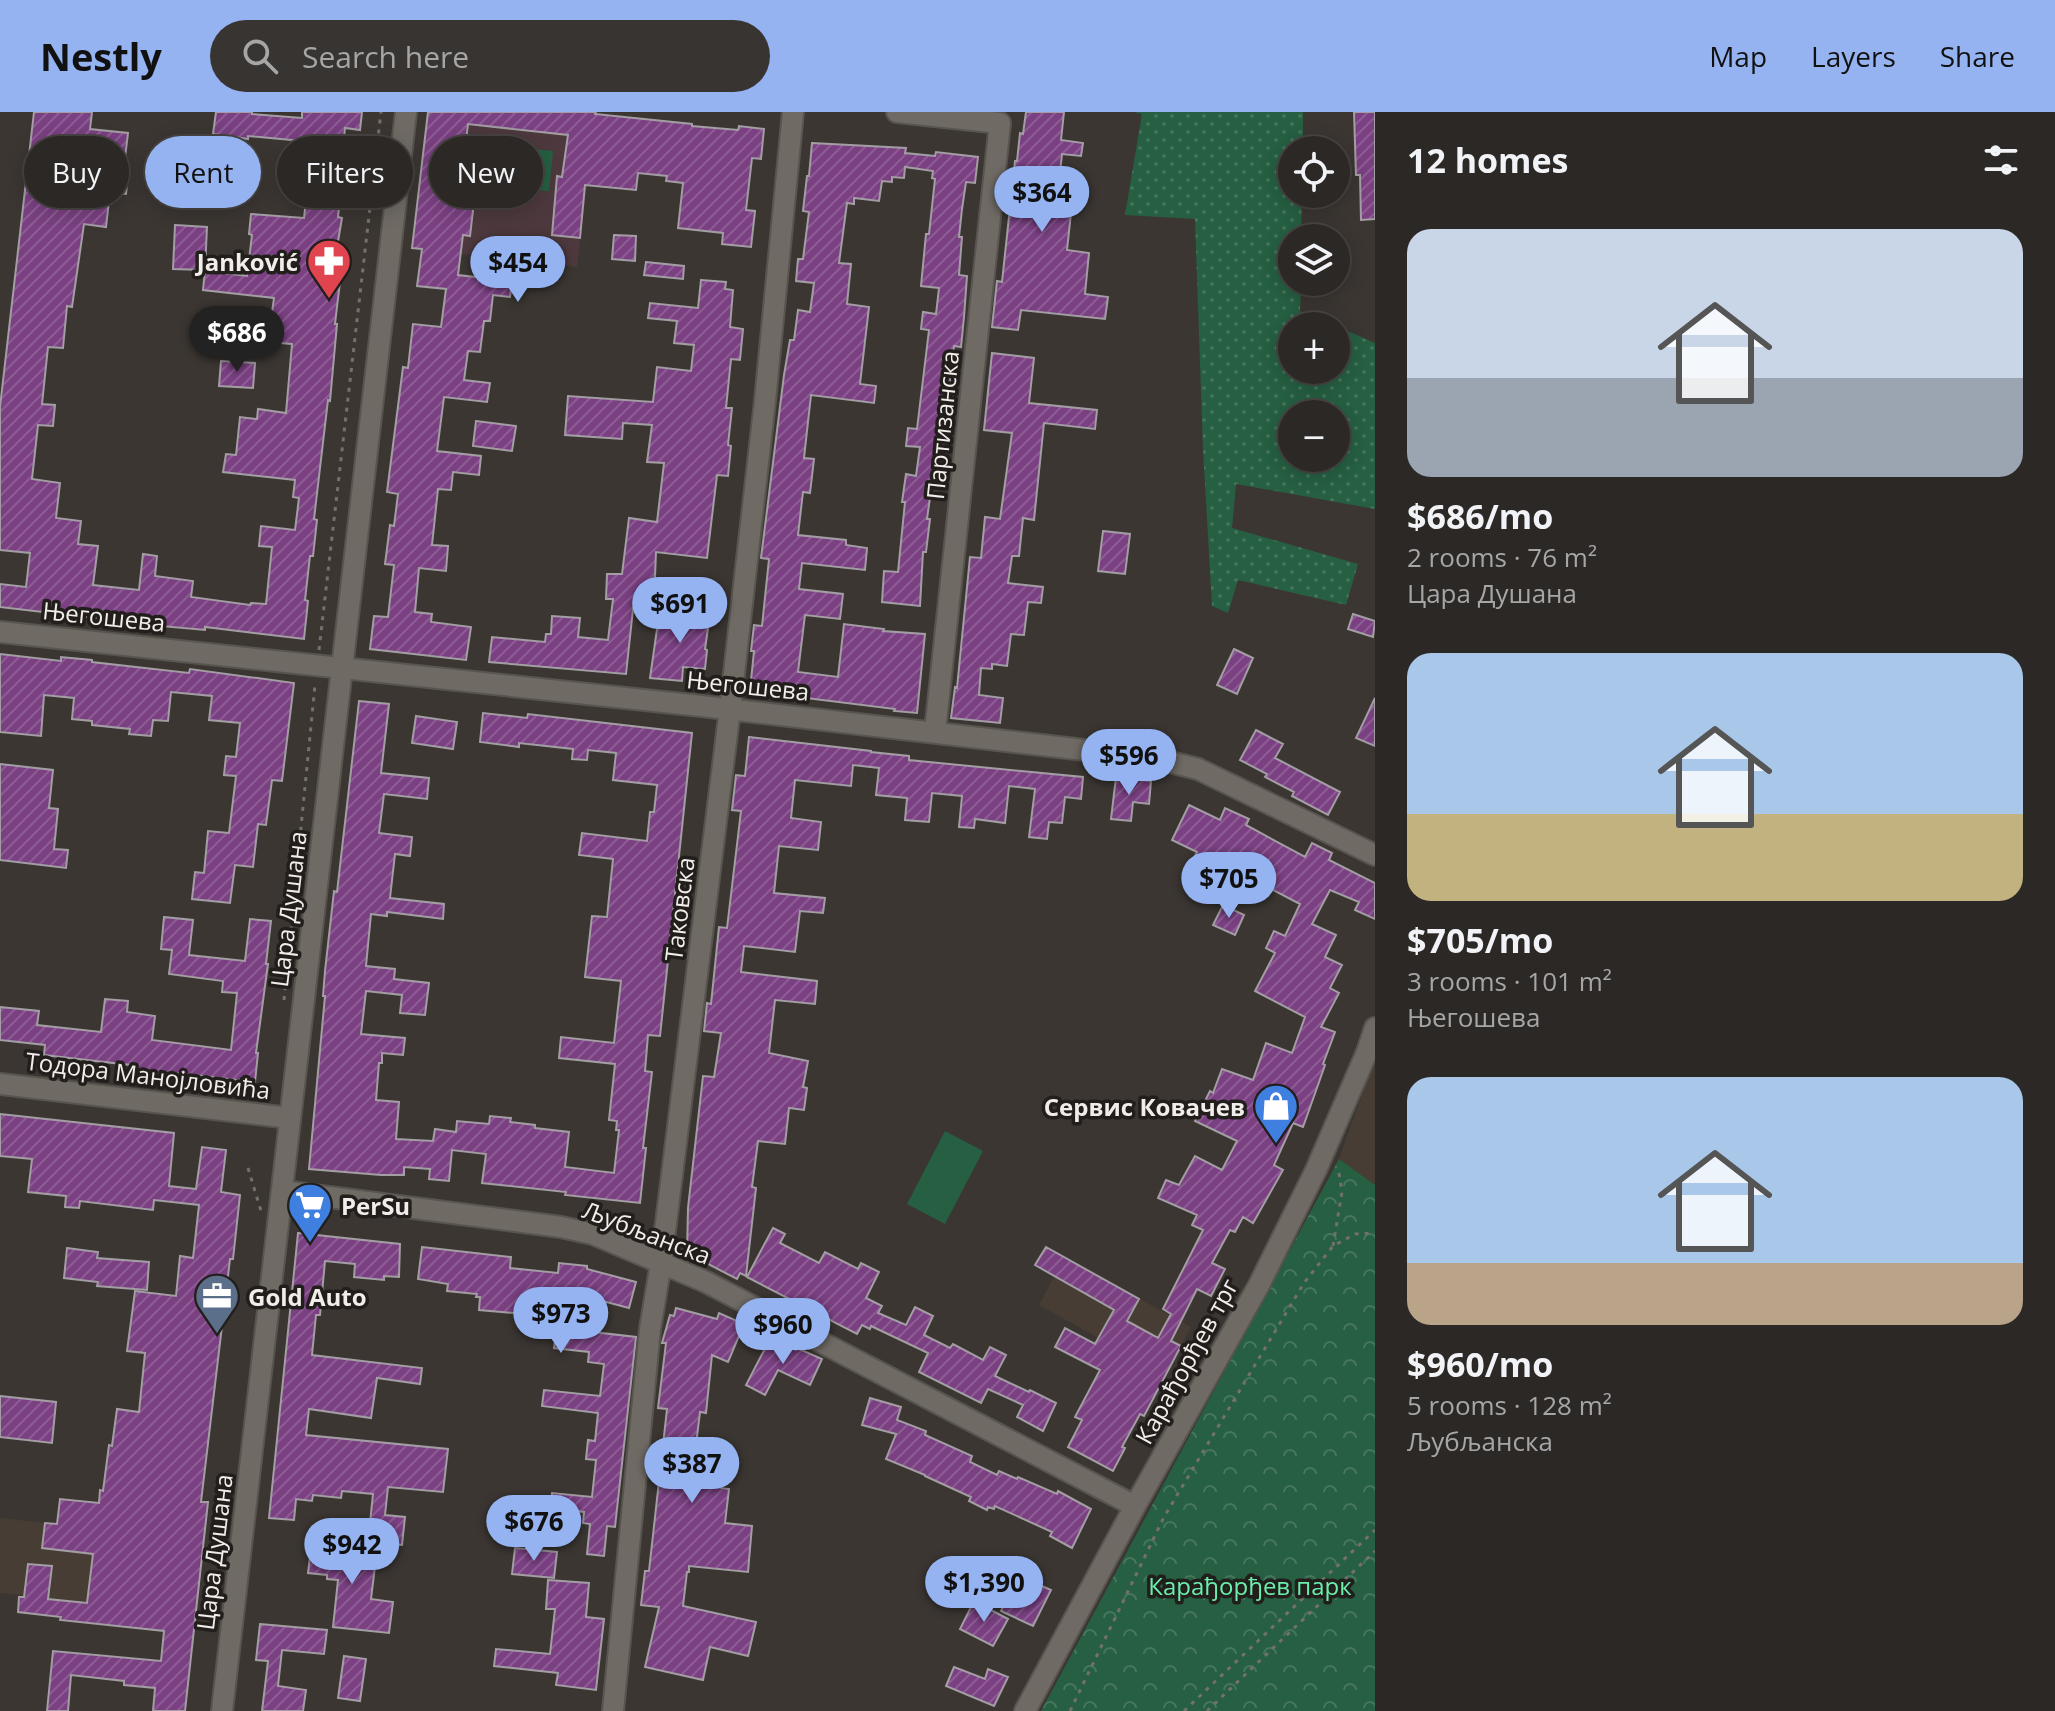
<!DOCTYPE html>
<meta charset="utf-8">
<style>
:root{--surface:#2c2826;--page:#383432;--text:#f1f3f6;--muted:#a6a6a7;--line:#484443;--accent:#95b2f1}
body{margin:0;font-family:"Open Sans",sans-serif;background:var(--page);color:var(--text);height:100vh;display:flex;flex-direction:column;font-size:30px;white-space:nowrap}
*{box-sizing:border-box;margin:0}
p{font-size:26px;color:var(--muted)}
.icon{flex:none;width:44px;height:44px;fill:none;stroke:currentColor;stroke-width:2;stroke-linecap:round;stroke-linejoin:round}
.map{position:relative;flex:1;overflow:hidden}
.drawer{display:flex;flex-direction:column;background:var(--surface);width:680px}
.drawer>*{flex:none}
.guide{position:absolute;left:24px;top:24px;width:760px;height:72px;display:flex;gap:16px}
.buttons{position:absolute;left:1278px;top:24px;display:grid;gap:16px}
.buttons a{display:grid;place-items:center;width:72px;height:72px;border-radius:50%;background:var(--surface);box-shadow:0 4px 20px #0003,0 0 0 2px var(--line);font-size:40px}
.price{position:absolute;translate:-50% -68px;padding:0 18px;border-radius:28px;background:var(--accent);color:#111;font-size:26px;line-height:52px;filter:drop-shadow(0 2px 4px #0008)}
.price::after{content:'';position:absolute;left:50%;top:48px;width:24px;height:18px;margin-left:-12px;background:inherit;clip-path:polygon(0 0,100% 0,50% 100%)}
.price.selected{background:#222;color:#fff}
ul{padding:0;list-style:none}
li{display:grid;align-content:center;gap:16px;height:424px;padding:0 32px}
li span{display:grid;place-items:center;height:248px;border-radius:24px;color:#555}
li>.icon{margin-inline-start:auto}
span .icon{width:144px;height:144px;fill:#fffc;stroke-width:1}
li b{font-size:34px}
h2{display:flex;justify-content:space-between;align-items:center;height:96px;padding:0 32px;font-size:34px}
.tag{padding:0 28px;border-radius:36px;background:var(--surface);box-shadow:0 4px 20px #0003,0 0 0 2px var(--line);font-size:28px;line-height:72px}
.tag.selected{background:var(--accent);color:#111}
header{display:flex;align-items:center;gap:48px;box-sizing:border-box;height:112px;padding:0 40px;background:var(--accent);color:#111}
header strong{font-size:38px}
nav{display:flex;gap:44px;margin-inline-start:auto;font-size:28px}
.search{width:560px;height:72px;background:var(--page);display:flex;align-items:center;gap:20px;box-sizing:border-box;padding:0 28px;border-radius:44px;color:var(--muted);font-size:30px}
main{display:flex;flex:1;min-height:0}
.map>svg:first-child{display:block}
</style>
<header>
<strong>Nestly</strong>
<div class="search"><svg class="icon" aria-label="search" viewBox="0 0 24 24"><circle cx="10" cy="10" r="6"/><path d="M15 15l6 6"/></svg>Search here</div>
<nav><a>Map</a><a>Layers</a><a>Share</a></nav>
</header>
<main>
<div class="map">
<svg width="1375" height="1599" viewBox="0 0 1375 1599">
<defs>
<pattern id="grass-dots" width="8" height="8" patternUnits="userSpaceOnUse" patternTransform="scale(2)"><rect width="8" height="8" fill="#265f42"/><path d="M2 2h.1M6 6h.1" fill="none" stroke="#46765d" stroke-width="1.8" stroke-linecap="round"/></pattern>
<pattern id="forest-crowns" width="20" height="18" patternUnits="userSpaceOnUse" patternTransform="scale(2)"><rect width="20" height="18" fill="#265f42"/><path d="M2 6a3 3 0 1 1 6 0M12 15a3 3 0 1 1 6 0" fill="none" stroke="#46765d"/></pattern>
<pattern id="building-hatch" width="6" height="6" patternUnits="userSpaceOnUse" patternTransform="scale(2)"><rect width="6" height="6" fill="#7a4082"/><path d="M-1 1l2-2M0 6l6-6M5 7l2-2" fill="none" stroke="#8d5c94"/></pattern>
</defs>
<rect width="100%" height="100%" fill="#3b3632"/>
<!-- built -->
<path fill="#473d34" d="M1375,946V1073L1339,1047Z
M1046,1135L1191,1215L1165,1263L1039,1193L1054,1165L1035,1153Z
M0,1406L45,1411L42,1436L169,1450L87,1491L0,1481Z"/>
<!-- education -->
<path fill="#4d393d" d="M428,0H596L577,155L453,141L455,122L470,123L475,81L460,79L462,58L421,53Z"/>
<!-- grass -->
<path fill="url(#grass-dots)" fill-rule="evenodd" d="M1134,0H1303V38H1292V82H1302L1301,126H1292V170H1301L1300,199L1336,214H1292V258H1336V214L1375,231V397L1236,372L1232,416L1358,452L1346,493L1238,468L1228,501L1212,494L1203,337L1195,107L1125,103L1142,2ZM1292,302H1336V346H1292Z"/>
<!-- forest -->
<path fill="url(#forest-crowns)" d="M1339,1047L1375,1073V1599H1041Z"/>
<!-- garden -->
<path fill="#265f42" d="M489,33L553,39L549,79L485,74Z
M945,1019L983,1039L945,1112L907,1092Z"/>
<!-- building -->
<path fill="url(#building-hatch)" stroke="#a39da4" stroke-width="2" d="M34,0H92L90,17L128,21L123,63L128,64L126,82L110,80L106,115L84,112L72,195L67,194L63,236L48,235L42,292L55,293L53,314L38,313L32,367L60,371L56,406L81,409L78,432L98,434L93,473L139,478L143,442L157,444L155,464L193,469L191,485L250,493L251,491L266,492L272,435L259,434L261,414L295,418L299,386L293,385L295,368L223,360L226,342L236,343L240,305L257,307L258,297L286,301L292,232L268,230L274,186L203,178L205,159L247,164L252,123L249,122L251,102L304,106L311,45L301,44L302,29L248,24V27L213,22L216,0H252V2L302,6V0H362L360,18L345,16L341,55H343L338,105L342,106L337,135L344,136L335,212H337L330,289L328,288L314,407L317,408L313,444H310L305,488L308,489L304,527L205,515V518L128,511V514L102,511L103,507L0,495V472L26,475L30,441L0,438V295Z
M428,0H596L595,2L692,12V14L738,18L739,14L764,17L761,47L752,46L746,98L755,99L751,135L722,132L723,121L678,116L683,71L666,69L667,64L638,61L636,78L585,73L580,126L552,123L557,64L562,65L568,23L468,12L460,79L475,81L470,124L463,123L458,163L512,169L510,185L493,183L490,209H484L480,240L468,239L464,268L490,271L487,290L444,285L437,339L481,344L479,363L453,360L451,378L438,377L432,433L448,434L446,459L419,456L415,500L432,502L431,510L471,515L466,548L370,537L374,504L388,505L394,453L385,452L390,413L394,414L398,382L387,380L403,255L408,256L413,212L441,215L446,177L417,174L422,137L412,136Z
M1026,0H1064L1061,28L1083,31L1081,44L1062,42L1056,99L1071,101L1067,138L1089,141L1085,182L1108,185L1105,207L1021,198L1018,218L992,215L997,169L1002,170L1015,49H1017L1020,21L1023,22Z
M1354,0H1375V107L1361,108L1360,63H1356Z
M812,31L906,36L905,41L935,44L936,40L978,45L975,71L966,70L962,97L959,125H962L959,163L967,164L964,205L961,235L954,234L949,282H953L945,349L940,348L939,358L934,357L927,407H930L926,440H923L920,494L882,490L884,459L898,460L905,390H902L906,362L916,364L920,335L906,334L908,316L917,317L929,218L921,217L923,200L936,202L939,176L921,174L926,122H929L935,67L932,66L933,59L905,55L904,66L892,65V70L882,69L879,89L854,86V92L847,91L839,151L851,152L847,192L869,195L860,272L876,274L874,291L811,283L804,346L814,347L810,381L803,380L798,423L846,428V433L867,436L865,458L802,451L799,477L843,482L840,507L805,503L798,560L838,565L844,512L884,517L883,519L925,522L917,601L894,599L895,597L750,579L754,539H751L754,513L762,514L769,447L761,446L784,263L790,228H794L798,198L810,200L814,171L796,169L798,147H803L809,100L803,99L807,64H809Z
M175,113L207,115L205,158L173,157Z
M614,123L636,124L635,149L612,147Z
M646,150L684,154L683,167L644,163Z
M701,168L726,170L725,177L733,178L730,215L743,217L740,248L731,247L726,296H732L728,333L731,334L728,364L717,363L707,446L656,440L654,489L634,488L626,562L489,550L492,525L545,530L546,522H551L552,504L580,506L578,525L608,528L613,487H606L607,462H622L629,406L657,410L664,351L647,350L652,313L623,311L622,327L565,323L568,284L653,290L657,255L691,259L694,233L674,231L677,209L648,206L650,191L698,196Z
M992,241L1034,246L1029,291L1097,298L1095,317L1044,311L1034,408L1023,406L1019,444H1012L1008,471L1043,475L1041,491L1028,490L1024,523L1011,522L1007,554L992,552V557L981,556L979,583L1003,586L1000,611L951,606L955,575L957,576L970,445L981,446L985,405L1000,407L1012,321L984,318Z
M221,249L255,251L253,276L219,274Z
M476,309L516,314L512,339L473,334Z
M1103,419L1130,422L1125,462L1098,459Z
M680,498L710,502L705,537L707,538L705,557L683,555L682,569L650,566L659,503L679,505Z
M1353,502L1375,509L1373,525L1348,517Z
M1234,537L1253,546L1237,582L1217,573Z
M0,542L61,549V545L92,548V550L189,561L190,557L294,571L282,669L272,668L266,713L258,712L253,755L235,753L230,791L192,787L195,760L204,761L208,719L229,721L236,664L224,663L226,644L236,645L240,611L209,608L212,584L171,580L168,609L153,608L151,624L129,622L130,617L92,613V609L72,607L74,586L44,583L41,624L0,620Z
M1375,586V634L1356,626Z
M359,589L389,592L381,661L429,666L427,687L384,682L379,721L412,725L410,744L395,742L390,786L444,792L443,807L387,800V804L371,802L366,854L395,857L394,867L429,871L425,903L400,901L402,883L366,879L361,922L405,926L403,943L382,941V951H379L376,988L399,990L396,1027L433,1029L435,1017L456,1020L457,1009L489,1012L490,1004L511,1006L510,1010L535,1013V1016L569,1020L565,1055L614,1061L619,1018H616L617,1009L609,1008L615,952L559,946L561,925L614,931L621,869L585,865L592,804L607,805L613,747L579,743L582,721L647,729L650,700H654L657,673L613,668L616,641L588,638L587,648L572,647L573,637L519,631V635L480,630L483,601L527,606L528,602L692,621L660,924L648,923L645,959L652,960L643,1036H646L640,1091L565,1083L566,1080L482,1071L486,1042L452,1038L449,1069L429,1067L430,1057L404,1055V1063H381L309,1057L325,884H323L325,859L334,779L337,780Z
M416,604L457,610L453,637L412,631Z
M1256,618L1283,632L1275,646L1340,680L1328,703L1292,684L1294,680L1265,665L1267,662L1240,648Z
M749,625L871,639V640L909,644V648L939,651L1083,665L1081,687L1065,685L1062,711L1049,710L1047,727L1029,725L1035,677L1009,674L1005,711L975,707L974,716L959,715L962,684L932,681L929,710L905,708L907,686L876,683L879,656L853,653L851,674L795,668L791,706L821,710L818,738L779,734L774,781L825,786L823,801L800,799L795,840L744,834L741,860L817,869L815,892L775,888L769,941L808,949L803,975L807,976L804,998L789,996L785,1032L758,1029L752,1075L756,1076L746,1164L740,1161L737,1167L687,1141L688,1096L703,964L714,965L721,921L704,919L707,891L711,892L719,815L727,816L741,699L732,698L736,663L745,664Z
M0,652L53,658L49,696L58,697L54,737L68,738L66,756L0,748Z
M1116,665L1151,669L1149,692L1133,690L1131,709L1111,707Z
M1189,693L1220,708L1225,696L1249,707L1246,713L1305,745L1312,731L1332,741L1329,748L1375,771V807L1355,798L1359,790L1330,778L1312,812L1336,823L1325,845L1342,853L1330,876L1339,881L1321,915L1335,920L1323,952L1325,953L1318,973L1303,1015L1293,1011L1274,1053L1283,1058L1253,1111L1243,1105L1235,1120L1230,1118L1212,1151L1225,1157L1211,1184L1197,1177L1171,1229L1181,1234L1144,1304L1140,1302L1122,1335L1125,1336L1113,1359L1068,1335L1082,1308L1075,1305L1100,1258L1055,1235L1065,1216L1095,1232L1114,1198L1035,1153L1046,1135L1139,1187L1127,1209L1158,1226L1171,1202L1163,1197L1203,1118L1192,1113L1197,1103L1158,1086L1166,1068L1179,1073L1195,1044L1222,1058L1237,1029L1195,1009L1210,979L1213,981L1222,957L1253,968L1266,931L1292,941L1305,905L1255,879L1275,841L1266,836L1274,819L1285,824L1300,792L1219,750L1217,754L1195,744L1197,740L1172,728Z
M1223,793L1244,803L1235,823L1213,813Z
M164,805L193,808L189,843L245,849L250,807L271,809L266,852H268L256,941H258L255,970L169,960V963L130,958V953L44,943L45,933L0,928V895L39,899L37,913L101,920L105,887L128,889L127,900L155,904L152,928L231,938L237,881L222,880L223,869L169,862L172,838L161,837Z
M0,1002L174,1021L169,1074L196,1077L202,1035L226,1038L221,1080L240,1083L233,1147H230L201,1390H208L185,1599H153L155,1576L124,1573V1569L71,1563L68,1599H47L53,1539L161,1549L164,1519L60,1508L61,1505L18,1500L19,1485H24L28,1452L52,1454L48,1487L87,1491L93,1442L42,1436L45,1411L57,1412L60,1387L99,1391L100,1378L103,1379L109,1333L112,1334L117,1297L139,1300L145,1241L127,1239L135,1179L176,1184L180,1144L193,1146L199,1093L154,1088L153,1098L80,1089L79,1096L65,1095L66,1084L28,1080L32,1047L0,1044Z
M773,1116L785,1122L780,1131L819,1151L825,1140L858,1157L861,1151L879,1160L866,1186L882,1194L878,1201L906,1213L915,1195L933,1204L924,1223L950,1236L953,1232L983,1248L990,1235L1006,1243L995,1264L1029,1280L1030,1278L1056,1291L1043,1319L1017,1305L1023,1293L988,1277L981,1291L919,1260L928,1241L871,1214L870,1217L862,1213L857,1222L747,1165Z
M298,1121L400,1132L399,1165L384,1164V1168L354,1165L355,1152L325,1149L320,1203H316L312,1243L422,1256L420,1272L377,1266L371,1306L309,1297L306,1323L448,1337L443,1380L388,1375L385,1403L405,1405L402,1433L368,1430L373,1382L342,1379L341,1386L313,1383L312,1389L296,1387L294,1408L269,1406Z
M422,1135L511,1145L510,1156L558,1161L559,1151L587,1154V1157L636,1170L629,1196L580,1183L576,1218L636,1225L615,1415L607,1414L604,1444L587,1442L590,1412L583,1411L584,1400L551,1396L552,1381L592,1385L596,1348L586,1347L588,1328L595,1329L598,1301L542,1294L544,1278L600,1284L604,1252L588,1250L589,1240L554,1236L558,1205L479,1198L480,1185H476L477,1182L447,1179L448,1172L418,1167Z
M67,1136L98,1140L97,1146L149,1150L147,1178L97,1174L98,1170L64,1166Z
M676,1196L717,1207L719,1201L744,1212L728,1250L712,1243L706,1301L700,1300L696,1333L726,1337L721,1376L729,1377L725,1411L752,1414L748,1460L689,1454V1460H687L683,1494L756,1510L748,1544L710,1535L703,1568L645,1555L659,1495L641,1493L645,1459H649L667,1297L658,1296L666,1231H662L670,1203L674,1204Z
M771,1225L796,1238L797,1236L822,1247L810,1273L778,1258L765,1283L746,1273Z
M0,1284L56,1290L52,1331L0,1325Z
M870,1286L901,1295L897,1308L926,1319L925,1323L972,1344L970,1350L997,1363L999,1359L1017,1367L1018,1365L1057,1382L1058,1379L1091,1397L1072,1436L1050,1424L1052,1420L995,1394L994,1397L988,1395L987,1398L969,1389L971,1385L925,1364V1363L886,1347L896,1322L862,1313Z
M312,1429L377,1438L371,1487L393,1490L389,1521L333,1515L338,1468L327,1467V1463L308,1461Z
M515,1436L557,1440L554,1466L512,1462Z
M1023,1451L1038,1458L1033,1470L1051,1478L1033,1514L1001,1499Z
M548,1468L589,1471L586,1505L604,1507L596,1578L556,1573L558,1561L494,1554L496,1537L550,1542L555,1497H546Z
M974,1489L1008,1507L993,1534L960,1517Z
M260,1512L327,1518L324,1542L282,1538L278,1574L306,1578L303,1599H262L268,1549L256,1548Z
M344,1544L366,1547L360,1589L338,1586Z
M954,1555L985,1567L988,1557L1008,1565L994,1594L946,1574Z"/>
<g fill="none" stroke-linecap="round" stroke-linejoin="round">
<!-- minor casing -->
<g stroke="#58544f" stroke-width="24">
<path id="minor" d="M897,0L1000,11L935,620
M0,520L692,593L1154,646L1198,657L1375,743
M0,972L290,1006
M282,1079L561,1115L593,1122L706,1170L1135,1394
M222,1599L406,0
M613,1599L650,1217L661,1151L730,597L765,289L793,0
M1025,1599L1135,1394L1259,1173L1316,1058L1367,940L1375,916"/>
</g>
<!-- path -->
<path stroke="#74706c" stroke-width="3" stroke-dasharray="4 6" stroke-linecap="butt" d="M319,538L381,0
M284,888L315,573
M248,1056L261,1099
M1333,1134L1342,1080L1338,1055
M1070,1599L1164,1405L1304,1171L1333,1134L1355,1122L1375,1121
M1184,1599L1375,1418
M1207,1599L1375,1439"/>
<!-- minor -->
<use href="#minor" stroke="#6f6a64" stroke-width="20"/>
</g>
<!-- icons -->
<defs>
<g id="pharmacy-pin" transform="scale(2.3)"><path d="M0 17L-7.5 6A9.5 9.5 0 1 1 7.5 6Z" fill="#e0444e" stroke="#211e1c"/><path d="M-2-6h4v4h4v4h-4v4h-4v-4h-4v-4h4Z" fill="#fff"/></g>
<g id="shop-pin" transform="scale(2.3)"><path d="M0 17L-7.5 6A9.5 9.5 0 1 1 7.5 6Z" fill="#3f7fe0" stroke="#211e1c"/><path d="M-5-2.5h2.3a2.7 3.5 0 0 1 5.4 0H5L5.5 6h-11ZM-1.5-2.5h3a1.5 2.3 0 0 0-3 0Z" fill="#fff"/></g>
<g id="supermarket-pin" transform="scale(2.3)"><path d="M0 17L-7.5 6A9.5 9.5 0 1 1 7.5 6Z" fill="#3f7fe0" stroke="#211e1c"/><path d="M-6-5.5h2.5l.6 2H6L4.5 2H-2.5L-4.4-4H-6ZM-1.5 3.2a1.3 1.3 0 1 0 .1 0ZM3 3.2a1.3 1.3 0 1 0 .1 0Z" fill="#fff"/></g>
<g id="office-pin" transform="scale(2.3)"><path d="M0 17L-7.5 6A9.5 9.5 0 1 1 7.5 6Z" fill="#5c6f8a" stroke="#211e1c"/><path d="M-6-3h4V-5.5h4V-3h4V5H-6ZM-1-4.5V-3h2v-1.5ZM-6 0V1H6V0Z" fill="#fff"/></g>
</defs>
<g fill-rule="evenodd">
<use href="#pharmacy-pin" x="329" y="149"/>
<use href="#shop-pin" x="1276" y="994"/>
<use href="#supermarket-pin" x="310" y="1093"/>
<use href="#office-pin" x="217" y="1184"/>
</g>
<g text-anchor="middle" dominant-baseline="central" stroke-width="7" stroke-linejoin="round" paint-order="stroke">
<!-- poi labels -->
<g font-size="24" font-weight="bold" fill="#f1edea" stroke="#211e1c" text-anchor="end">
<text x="298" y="149">Janković</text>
<text x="1245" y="994">Сервис Ковачев</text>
<text x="341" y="1093" text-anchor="start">PerSu</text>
<text x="248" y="1184" text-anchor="start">Gold Auto</text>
</g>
<!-- street labels -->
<g font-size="24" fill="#f1edea" stroke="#211e1c">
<text transform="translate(942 313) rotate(-84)">Партизанска</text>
<text transform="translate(104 504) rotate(6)">Његошева</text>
<text transform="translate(748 573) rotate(6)">Његошева</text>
<text transform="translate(288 797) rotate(-83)">Цара Душана</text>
<text transform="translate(679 797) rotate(-83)">Таковска</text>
<text transform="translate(148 963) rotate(7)">Тодора Манојловића</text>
<text transform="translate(647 1120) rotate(21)">Љубљанска</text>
<text transform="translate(1186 1249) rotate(-61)">Карађорђев трг</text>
<text transform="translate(214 1440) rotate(-83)">Цара Душана</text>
</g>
<!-- park labels -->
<g font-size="24" fill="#6aeeab" stroke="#211e1c">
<text x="1250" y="1473">Карађорђев парк</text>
</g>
</g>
</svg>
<div class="buttons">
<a><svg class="icon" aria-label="locate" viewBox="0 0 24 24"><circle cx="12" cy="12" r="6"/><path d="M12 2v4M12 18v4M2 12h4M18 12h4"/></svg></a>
<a><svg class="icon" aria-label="layers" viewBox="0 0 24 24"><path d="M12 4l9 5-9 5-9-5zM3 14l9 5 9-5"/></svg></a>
<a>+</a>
<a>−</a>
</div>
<b class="price" style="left:1042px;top:122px">$364</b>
<b class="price" style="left:518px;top:192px">$454</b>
<b class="price selected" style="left:237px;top:262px">$686</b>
<b class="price" style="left:680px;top:533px">$691</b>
<b class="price" style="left:1129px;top:685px">$596</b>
<b class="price" style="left:1229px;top:808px">$705</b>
<b class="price" style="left:561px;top:1243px">$973</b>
<b class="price" style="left:783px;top:1254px">$960</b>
<b class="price" style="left:692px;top:1393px">$387</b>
<b class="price" style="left:534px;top:1451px">$676</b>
<b class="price" style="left:352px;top:1474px">$942</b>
<b class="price" style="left:984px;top:1512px">$1,390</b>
<div class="guide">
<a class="tag">Buy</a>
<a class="tag selected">Rent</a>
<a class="tag">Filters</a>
<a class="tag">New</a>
</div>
</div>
<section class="drawer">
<h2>12 homes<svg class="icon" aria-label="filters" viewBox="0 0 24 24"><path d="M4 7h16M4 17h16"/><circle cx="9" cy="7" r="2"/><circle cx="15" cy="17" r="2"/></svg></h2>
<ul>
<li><span style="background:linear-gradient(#c9d6e8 60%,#9aa5b1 0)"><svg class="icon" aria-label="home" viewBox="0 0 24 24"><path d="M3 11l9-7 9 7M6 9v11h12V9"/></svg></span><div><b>$686/mo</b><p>2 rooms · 76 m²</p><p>Цара Душана</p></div></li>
<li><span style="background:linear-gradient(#a9c7e8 65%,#c2b280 0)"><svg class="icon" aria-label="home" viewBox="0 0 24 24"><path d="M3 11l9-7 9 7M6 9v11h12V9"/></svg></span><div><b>$705/mo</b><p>3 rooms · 101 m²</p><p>Његошева</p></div></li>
<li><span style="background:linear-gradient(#a9c7e8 75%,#b9a48a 0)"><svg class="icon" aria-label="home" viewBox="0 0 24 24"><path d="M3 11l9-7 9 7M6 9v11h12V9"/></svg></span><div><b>$960/mo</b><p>5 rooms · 128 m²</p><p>Љубљанска</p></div></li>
</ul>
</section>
</main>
